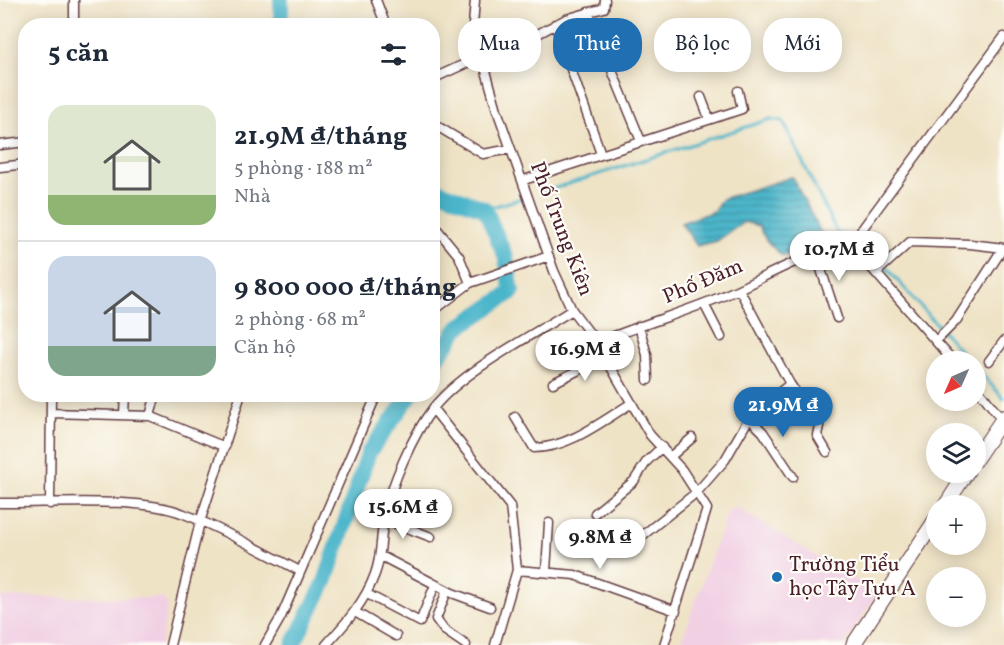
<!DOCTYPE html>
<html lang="vi">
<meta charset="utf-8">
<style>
:root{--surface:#fff;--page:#f2f2f3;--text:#1f2937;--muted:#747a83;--line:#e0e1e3;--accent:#1f6fb2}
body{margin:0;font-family:Vollkorn,serif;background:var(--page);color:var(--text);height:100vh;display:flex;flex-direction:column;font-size:22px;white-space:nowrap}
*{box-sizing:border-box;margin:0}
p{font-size:20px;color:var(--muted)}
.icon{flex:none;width:33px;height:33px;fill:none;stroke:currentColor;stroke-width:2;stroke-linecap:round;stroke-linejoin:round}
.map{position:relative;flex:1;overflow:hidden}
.details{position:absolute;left:18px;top:18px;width:422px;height:384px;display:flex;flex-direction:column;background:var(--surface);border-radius:24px;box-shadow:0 3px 15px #0003}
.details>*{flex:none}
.hud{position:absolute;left:458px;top:18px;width:456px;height:54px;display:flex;gap:12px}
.needle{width:39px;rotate:225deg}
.controls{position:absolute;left:926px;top:351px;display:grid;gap:12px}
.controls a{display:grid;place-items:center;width:60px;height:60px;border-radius:50%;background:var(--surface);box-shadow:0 3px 15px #0003;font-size:30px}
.price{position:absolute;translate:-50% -51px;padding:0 14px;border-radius:21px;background:#fff;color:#222;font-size:20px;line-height:39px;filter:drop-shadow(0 2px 3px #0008)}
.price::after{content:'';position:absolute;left:50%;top:36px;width:18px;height:14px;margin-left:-9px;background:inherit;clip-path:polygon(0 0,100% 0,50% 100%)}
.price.active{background:var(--accent);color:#fff}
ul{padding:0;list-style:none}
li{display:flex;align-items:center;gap:18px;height:150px;padding:0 30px}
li+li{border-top:2px solid var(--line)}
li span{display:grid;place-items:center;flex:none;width:168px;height:120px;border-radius:18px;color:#555}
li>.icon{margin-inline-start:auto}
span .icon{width:72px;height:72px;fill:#fffc;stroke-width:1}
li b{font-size:26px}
h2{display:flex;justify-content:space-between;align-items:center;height:72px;padding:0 30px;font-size:26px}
.chip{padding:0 21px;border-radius:24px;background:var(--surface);box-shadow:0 3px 15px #0003;font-size:21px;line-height:54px}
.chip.active{background:var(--accent);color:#fff}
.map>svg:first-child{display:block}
</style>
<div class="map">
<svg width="1004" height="645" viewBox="0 0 1004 645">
<defs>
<pattern id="water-rules" width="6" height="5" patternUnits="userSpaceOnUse" patternTransform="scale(1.5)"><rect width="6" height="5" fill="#4cb5ca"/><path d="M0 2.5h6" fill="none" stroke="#4193a4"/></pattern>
</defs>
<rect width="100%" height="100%" fill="#fdfcf7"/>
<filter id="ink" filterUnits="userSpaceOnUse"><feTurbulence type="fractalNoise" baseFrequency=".0167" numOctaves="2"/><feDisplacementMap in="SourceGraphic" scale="12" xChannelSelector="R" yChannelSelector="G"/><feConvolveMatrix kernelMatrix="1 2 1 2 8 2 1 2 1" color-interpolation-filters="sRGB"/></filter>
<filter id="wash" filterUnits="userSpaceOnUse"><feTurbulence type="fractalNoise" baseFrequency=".008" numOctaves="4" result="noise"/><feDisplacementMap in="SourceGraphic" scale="24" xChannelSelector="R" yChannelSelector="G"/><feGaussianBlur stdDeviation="1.35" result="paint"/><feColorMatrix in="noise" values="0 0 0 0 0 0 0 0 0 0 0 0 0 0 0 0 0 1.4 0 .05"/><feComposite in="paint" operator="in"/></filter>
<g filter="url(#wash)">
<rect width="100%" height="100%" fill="#efe3c6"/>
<!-- built -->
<path fill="#f1d0e4" d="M734,506L872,590L875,597L845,644L680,645L727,513Z
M0,597L163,598L168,606L160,645H0Z"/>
<!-- water -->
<path fill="url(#water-rules)" stroke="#4b6a7a" stroke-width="1.5" d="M792,177L826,242L782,256L766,240L759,226L744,222L717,241L697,246L681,223L714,211L722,199Z"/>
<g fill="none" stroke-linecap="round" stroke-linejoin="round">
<!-- stream -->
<path stroke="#4cb5ca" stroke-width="3" d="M543,192L771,119L783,121L837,233L868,247L970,362
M485,209L523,198
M975,367L1004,399"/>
<!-- river -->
<path stroke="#4cb5ca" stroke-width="16" d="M281,0V26
M432,188L485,209L506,258L512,292L459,327L432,365
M293,645L325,582L369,452L411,394"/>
</g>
</g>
<g filter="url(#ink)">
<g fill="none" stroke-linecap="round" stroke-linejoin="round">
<!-- street casing -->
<g stroke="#633c42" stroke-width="11">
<path id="street" d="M74,0V26
M376,0L386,26
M475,0L473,25L497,110L554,271L572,310L597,343L650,435L682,470L707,509L664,645
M588,12L641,141
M555,24L601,154
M473,25L517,45L566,19L604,8L605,0
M432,79L482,56
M701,97L709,118
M432,123L483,154L511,149
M0,145L26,142
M0,167L26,164
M524,180L742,109L738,91
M432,223L459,256L470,283
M851,251L860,232L1004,37
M816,254L837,318
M877,272L910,242L970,244L1004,248
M739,289L790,384L819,426L817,435L827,452
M704,304L721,337
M432,312L470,283L549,256
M639,326L647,355L648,380
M936,341L956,321L1003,248
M597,343C641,324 688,312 732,292C761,279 789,262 821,252C835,248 848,249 861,256L954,362
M989,361L1004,341
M553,383L605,357
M975,385L1002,420
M433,409L510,506L517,570L495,645
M51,413L150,416L225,447
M124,414L125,394
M150,416L156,394
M515,417L534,448C569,448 602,421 632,403
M749,418L763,432L793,477
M670,457L692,438
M0,503C50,504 139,496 184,514C224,529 262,552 300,571
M50,504L51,394
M595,513L634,481L647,461L662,447
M384,519L431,537
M623,551L697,492L725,460L751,415L790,384
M381,556L452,593L490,607
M517,570L575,575L676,611
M546,571L549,523
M447,591L436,619L444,630L466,645
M367,594L420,622L435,585
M355,612L396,636
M170,645L200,522L241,394
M265,645L281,617L377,394
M326,645C346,623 365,602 375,574C382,556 380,538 384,520C390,486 413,434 434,407C463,371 531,336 572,310"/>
</g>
<!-- primary casing -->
<g stroke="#633c42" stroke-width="16">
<path id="primary" d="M975,460L1004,417
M945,506L967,472
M853,645L936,519"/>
</g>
<!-- street -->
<use href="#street" stroke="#fff" stroke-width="8"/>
<!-- primary -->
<use href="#primary" stroke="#fff" stroke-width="14"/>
</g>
</g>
<!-- markers -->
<circle fill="#1f6fb2" stroke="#fdfcf7" stroke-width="2" cx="777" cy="577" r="6"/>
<g text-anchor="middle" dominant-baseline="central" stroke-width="4.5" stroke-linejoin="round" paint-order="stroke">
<!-- street labels -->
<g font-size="21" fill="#4a1f2b" stroke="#fdfcf7">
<text transform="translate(561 229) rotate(69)">Phố Trung Kiên</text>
<text transform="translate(703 282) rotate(-23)">Phố Đăm</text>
</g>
<!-- poi labels -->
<g font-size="21" fill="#4a1f2b" stroke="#fdfcf7" text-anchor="start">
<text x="789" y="565">Trường Tiểu<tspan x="789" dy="24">học Tây Tựu A</tspan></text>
</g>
</g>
</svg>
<div class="controls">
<a><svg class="needle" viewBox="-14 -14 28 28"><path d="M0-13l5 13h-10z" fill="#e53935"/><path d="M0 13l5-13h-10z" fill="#747a83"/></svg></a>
<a><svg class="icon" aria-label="layers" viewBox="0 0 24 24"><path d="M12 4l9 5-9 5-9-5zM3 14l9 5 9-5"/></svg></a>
<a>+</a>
<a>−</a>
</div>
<b class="price" style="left:839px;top:282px">10.7M ₫</b>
<b class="price" style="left:585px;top:382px">16.9M ₫</b>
<b class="price active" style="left:783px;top:438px">21.9M ₫</b>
<b class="price" style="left:403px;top:540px">15.6M ₫</b>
<b class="price" style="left:600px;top:570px">9.8M ₫</b>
<div class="hud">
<a class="chip">Mua</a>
<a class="chip active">Thuê</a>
<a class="chip">Bộ lọc</a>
<a class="chip">Mới</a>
</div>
<section class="details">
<h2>5 căn<svg class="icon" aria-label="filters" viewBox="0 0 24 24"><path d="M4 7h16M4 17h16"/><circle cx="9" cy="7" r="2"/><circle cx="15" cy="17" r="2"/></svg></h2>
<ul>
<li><span style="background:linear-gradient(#dfe7d0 75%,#8fb573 0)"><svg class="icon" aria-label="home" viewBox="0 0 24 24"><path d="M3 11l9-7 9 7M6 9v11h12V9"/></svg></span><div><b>21.9M ₫/tháng</b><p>5 phòng · 188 m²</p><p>Nhà</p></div></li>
<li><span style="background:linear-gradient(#c9d6e8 75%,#7fa58c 0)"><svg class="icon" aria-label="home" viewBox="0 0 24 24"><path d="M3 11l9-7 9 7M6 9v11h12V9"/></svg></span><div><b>9 800 000 ₫/tháng</b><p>2 phòng · 68 m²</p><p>Căn hộ</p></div></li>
</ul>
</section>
</div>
